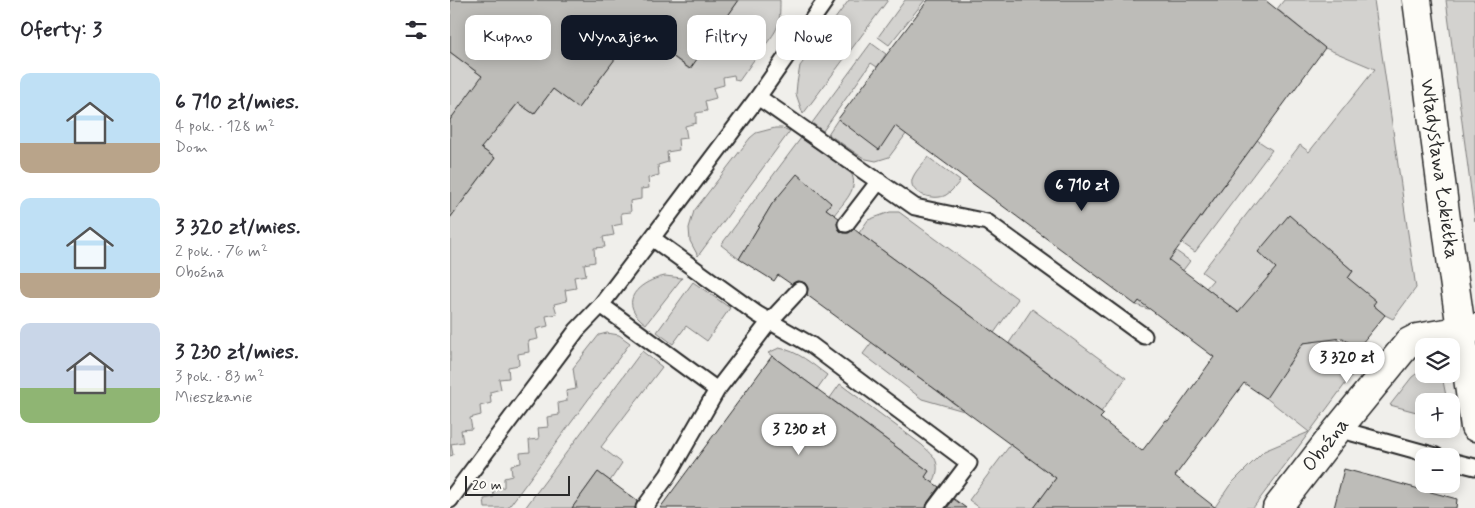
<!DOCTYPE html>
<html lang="pl">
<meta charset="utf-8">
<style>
:root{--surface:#fff;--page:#f7f7f7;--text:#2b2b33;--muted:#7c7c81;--accent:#111827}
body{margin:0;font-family:Mynerve,sans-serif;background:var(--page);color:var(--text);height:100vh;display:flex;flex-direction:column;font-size:19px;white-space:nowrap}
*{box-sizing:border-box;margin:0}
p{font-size:16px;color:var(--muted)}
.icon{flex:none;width:28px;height:28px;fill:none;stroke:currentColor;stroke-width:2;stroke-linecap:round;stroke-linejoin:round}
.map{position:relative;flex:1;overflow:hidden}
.panel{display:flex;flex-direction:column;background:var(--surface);width:450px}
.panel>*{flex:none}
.guide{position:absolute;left:15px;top:15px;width:475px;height:45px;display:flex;gap:10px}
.buttons{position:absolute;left:965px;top:338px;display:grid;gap:10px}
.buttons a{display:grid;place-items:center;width:45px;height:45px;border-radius:10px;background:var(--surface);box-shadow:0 2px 12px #0003;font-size:25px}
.scale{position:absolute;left:15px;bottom:12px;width:105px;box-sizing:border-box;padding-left:5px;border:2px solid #2b2b2b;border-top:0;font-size:14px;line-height:18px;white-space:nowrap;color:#2b2b2b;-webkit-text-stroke:4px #fdfcf7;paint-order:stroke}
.price{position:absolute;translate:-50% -42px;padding:0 11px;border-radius:18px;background:#fff;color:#222;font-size:16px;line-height:32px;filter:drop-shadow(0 1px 2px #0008)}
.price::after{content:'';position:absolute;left:50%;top:30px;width:15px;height:11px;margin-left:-8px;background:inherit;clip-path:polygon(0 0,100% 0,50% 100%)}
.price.on{background:var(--accent);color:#fff}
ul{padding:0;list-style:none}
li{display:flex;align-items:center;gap:15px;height:125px;padding:0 20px}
li span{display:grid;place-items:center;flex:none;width:140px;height:100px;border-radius:10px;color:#555}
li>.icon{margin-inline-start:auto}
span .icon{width:60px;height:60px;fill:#fffc;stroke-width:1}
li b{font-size:21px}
h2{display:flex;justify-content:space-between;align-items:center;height:60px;padding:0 20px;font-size:21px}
.chip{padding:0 18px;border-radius:10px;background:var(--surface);box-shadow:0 2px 12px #0003;font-size:18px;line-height:45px}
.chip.on{background:var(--accent);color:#fff}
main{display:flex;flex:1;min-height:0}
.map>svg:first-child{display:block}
</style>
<main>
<section class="panel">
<h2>Oferty: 3<svg class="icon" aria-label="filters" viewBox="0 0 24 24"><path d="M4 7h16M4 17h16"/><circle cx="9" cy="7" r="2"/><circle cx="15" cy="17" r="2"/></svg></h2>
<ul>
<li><span style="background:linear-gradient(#bfe0f5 70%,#b9a48a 0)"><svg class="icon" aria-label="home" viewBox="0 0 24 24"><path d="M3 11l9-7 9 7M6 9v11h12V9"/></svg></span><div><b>6 710 zł/mies.</b><p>4 pok. · 128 m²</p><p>Dom</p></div></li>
<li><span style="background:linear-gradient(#bfe0f5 75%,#b9a48a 0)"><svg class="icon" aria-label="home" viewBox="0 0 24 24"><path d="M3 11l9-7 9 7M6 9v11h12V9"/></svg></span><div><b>3 320 zł/mies.</b><p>2 pok. · 76 m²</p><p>Oboźna</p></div></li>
<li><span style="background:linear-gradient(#c9d6e8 65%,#8fb573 0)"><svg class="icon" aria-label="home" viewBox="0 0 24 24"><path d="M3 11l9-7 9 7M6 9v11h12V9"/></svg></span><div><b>3 230 zł/mies.</b><p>3 pok. · 83 m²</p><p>Mieszkanie</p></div></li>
</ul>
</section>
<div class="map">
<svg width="1025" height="508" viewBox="0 0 1025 508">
<rect width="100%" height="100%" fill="#f0efeb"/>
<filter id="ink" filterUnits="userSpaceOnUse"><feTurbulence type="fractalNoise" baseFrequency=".02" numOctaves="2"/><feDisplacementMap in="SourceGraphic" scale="10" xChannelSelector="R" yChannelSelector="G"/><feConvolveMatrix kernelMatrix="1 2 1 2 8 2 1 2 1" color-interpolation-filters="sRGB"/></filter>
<g filter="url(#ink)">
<!-- green -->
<path fill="#d3d2cf" stroke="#7f7e7d" d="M209,0L210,47L239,69L268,31L306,57L289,81L285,80L284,75L273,77L274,85L263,88L266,98L255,101L257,111L246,113V123L235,126L237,138L228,139L229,150L217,152L218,162L208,165L209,175L198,178L199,188L191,189V199L180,201L181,212L171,213L172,224L162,226L164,235L153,237L155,247L144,248L145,262L134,264L136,275L124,277L126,288L115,290L117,301L104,304L107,314L96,316L98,326L86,329L88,339L78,341L79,352L68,354L69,365L58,367L59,378L49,379L51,389L40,392L41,403L30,406L31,415L20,418L22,429L11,430L13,442L1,444L3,455L0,456V218L45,158L0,125V52L32,76L29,112L50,127L68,103L84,114L103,89L128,108Z
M289,0H330C330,26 329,28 313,48L275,20Z
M399,0H438L353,114L346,94L347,83L350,66Z
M455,0H475L439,45L428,37Z
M834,0H924L966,288L943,319L935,315L923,305L925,301L898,278L903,271L839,216L826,268L855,336L886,338L892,343L895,339L916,356L803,508H766L765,507L780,485L814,451L859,432L815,397L837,364L839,365L840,363L790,326L796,318L756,288L763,280L752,272L850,145L859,152L925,69L875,48L827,9Z
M996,0H1025V221Z
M421,43L436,54L427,67L421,63L373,131L362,123Z
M475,85L486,94L439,157L426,161L416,159L407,154L378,134L388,119L429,147Z
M325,128H332L340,131L248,256L240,241L239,228L244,211L300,138L306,133Z
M351,138L401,173C410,188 393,203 384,215L376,209L381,203L322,204L289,259L271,245Z
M807,140L822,150L745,252L732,243Z
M478,157L510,181C506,186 501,192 496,195C486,201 459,195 462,180C464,172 473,164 478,157Z
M440,212H449L568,299L544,333L409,233L418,220Z
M726,251L740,261L706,306L698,309L686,305Z
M215,276L232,278L196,324C192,321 188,318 185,313C172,293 199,279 215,276Z
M243,282L280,308L257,341L236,326L223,344L207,332Z
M582,309L676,378L651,412L559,343Z
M157,333L169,335L180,343L58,508H35L34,499L44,497L43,489L54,487V478L62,476L61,465L71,463L70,453L80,452L79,440L89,439L88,428L98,427L97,417L109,415L108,403L117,401L116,391L126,389L123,368L149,335Z
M422,342L514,411L472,399L413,354Z
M329,348C348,351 362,364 377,375L367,389L318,353Z
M192,351L212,367L151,447L172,463L160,481L148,472L122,508H75Z
M974,373L981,374L993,381L997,401H974V414L940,405L962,377L966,374Z
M390,384L472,445C476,449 481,453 484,457C495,475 475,494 465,508H452L479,471L380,398Z
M561,444L606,478L584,508H530L519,500Z"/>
<!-- building -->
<path fill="#bdbcb8" stroke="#2b2b2b" d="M0,0H289L240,69L187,30L128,108L103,89L84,114L68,103L31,148L45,158L0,218V120L32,76L0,52Z
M478,0H815L875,48L719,260L788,312L826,268L808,252L839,215L903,271L898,278L926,301L923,305L935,315L907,349L893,338L853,343L816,398L794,383L725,476L766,508H584L606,478L357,295L358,288L355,283L347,281L341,284L328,275L324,281L289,259L322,204L347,174L381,203L376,209L389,218L387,223L390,231L394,233H399L404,229L409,233L654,414L650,418L692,451L716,420L718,421L764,357L689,301L686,305L445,126L429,150L388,119Z
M322,356L479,471L475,477L489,487L478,502L476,508H210Z
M894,469L1007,499L1006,508H884Z
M148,472L187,501L185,508H122Z
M504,499L516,508H497Z"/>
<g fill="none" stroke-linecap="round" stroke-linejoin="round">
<!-- service casing -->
<g stroke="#2b2b2b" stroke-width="19">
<path id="service" d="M308,97L465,207L537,222L694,336
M396,224L429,181
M202,238L307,314L361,345L519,463L485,508
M151,305L267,390
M888,429L986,456
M1001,461L1025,467
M0,500L127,330L151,305L202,238L308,97L376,0
M194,508L218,475L267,390L320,321L349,290"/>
</g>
<!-- minor casing -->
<g stroke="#2b2b2b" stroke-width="31">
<path id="minor" d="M827,508L888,429L959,342L967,338L1025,328"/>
</g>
<!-- tertiary casing -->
<g stroke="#2b2b2b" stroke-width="31">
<path id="tertiary" d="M967,0L1003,273L1025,427"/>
</g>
<!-- service -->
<use href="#service" stroke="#fdfcf7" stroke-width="15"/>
<!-- minor -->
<use href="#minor" stroke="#fdfcf7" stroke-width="28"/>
<!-- tertiary -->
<use href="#tertiary" stroke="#fdfcf7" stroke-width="28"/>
</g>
</g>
<g text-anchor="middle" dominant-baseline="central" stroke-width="4" stroke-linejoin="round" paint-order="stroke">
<!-- street labels -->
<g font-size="20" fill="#2b2b2b" stroke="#fdfcf7">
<text transform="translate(989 169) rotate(82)">Władysława Łokietka</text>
<text transform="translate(876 445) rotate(-52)">Oboźna</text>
</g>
</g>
</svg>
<div class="buttons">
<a><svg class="icon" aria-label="layers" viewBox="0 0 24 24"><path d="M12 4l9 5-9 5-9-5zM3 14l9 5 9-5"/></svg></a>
<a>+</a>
<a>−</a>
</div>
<div class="scale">20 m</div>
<b class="price on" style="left:632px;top:212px">6 710 zł</b>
<b class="price" style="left:897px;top:384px">3 320 zł</b>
<b class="price" style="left:349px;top:456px">3 230 zł</b>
<div class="guide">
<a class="chip">Kupno</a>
<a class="chip on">Wynajem</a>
<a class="chip">Filtry</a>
<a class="chip">Nowe</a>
</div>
</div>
</main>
